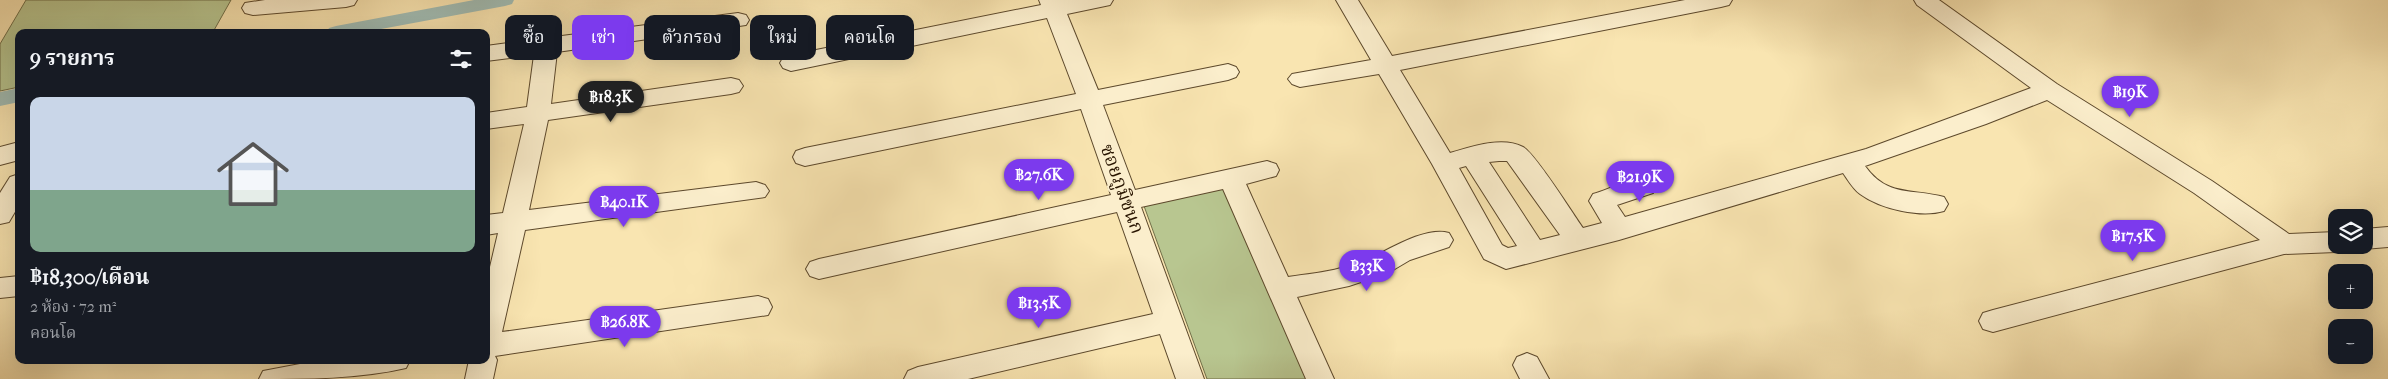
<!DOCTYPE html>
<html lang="th">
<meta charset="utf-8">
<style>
:root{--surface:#171b24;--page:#20242c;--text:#f1f3f6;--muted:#9ea1a6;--line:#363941;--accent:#7c3aed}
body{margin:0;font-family:"IM FELL French Canon","Noto Serif Thai",serif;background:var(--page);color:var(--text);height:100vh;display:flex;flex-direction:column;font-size:19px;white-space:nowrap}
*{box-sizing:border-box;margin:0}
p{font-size:16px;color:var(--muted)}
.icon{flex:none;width:28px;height:28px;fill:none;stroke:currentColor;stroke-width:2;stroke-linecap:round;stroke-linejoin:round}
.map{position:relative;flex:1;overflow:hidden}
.side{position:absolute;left:15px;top:29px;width:475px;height:335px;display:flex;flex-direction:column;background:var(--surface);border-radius:10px;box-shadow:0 5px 20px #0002}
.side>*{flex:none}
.banner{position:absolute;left:505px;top:15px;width:475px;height:45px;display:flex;gap:10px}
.controls{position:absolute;left:2328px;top:209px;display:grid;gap:10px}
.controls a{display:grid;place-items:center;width:45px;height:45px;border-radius:10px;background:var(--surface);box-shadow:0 5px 20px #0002;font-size:25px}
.price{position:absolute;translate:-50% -42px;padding:0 11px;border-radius:18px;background:var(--accent);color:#fff;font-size:16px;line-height:32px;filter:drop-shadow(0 1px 2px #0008)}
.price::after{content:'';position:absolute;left:50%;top:30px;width:15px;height:11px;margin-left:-8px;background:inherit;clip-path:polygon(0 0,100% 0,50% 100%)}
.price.active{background:#222;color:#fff}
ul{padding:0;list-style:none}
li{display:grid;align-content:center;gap:10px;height:265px;padding:0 15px}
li+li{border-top:1px solid var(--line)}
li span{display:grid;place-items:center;height:155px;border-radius:10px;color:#555}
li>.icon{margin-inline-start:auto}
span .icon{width:90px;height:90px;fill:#fffc;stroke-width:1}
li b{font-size:21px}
h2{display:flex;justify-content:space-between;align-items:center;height:60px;padding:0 15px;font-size:21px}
.pill{padding:0 18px;border-radius:10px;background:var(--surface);box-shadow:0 5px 20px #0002;font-size:18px;line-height:45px}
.pill.active{background:var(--accent);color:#fff}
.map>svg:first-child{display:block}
</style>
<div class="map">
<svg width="2388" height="379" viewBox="0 0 2388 379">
<rect width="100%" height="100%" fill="#f9e5b1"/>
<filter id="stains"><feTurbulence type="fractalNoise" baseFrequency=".004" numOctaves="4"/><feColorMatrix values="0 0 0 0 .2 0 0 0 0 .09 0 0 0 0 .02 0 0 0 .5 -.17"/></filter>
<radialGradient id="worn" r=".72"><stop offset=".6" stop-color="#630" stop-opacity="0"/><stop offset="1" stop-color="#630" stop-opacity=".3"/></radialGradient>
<!-- green -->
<path fill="#b8c690" stroke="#706e48" d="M26,0H231L213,32H19V87L0,91V44Z
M1225,187L1310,379H1207L1144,206Z"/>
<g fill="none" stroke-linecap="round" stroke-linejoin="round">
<!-- canal -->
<path fill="#a1bdb5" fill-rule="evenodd" d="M474,0H514L512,4L505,6L365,32H327L329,28L336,26Z
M19,88V102L0,106V92Z"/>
<!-- minor casing -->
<g stroke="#5d492c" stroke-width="2">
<path id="minor" d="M265,0H357L354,5L346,7L253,15L245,13L242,8L245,3Z
M1039,0H1113L1110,5L1067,14L1098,90L1228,64L1236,67L1239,72L1236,77L1228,80L1103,105L1135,190L1267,161L1276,164L1279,170L1276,176L1246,184L1288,277C1306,274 1324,273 1341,268C1351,265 1362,263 1371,258C1391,248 1427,226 1449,233L1453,240L1449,247L1410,260L1388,273L1349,286L1297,297L1334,379H1306L1223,189L1141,207L1204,379H1176L1160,334L968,379H904L908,371L918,367L1153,314L1117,212L819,279L810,276L806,269L810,262L819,259L1111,195L1081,109L805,166L796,163L793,157L796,151L805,148L1076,94L1047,18L791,71L783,68L780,63L783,58L791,55L1041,5Z
M1336,0H1358L1392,56L1685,0H1732L1729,5L1721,7L1400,70L1450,153C1471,147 1502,136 1523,147C1535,153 1573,214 1583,228L1602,223L1589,201L1593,194C1611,189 1635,175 1653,181L1656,187L1653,193L1617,205L1625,217L1866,149L2031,88L1917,5L1914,0H1939L2057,84L2212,181L2289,234L2336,232V245H2347L2345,249L2336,252L2284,254L1993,332L1983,329L1979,321L1983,313L1993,310L2260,240L2194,193L2047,100L1986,124L1865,166C1888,198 1912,188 1944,197L1948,204L1944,211C1921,218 1880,209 1860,194C1853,189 1848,180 1843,173L1619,240L1506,269L1484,259L1432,164L1379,74L1300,87L1292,84L1288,79L1292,74L1371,60ZM1499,161H1507L1560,235L1540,240L1489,162ZM1466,166L1517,246L1508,248L1502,245L1459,168Z
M738,13L746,15L749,20L746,25L557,52L551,104L731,78L739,80L743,86L739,92L731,94L548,120L529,210L756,182L765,185L769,191L765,197L525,230L502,332L758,296L768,299L772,307L768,315L495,356L497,360L493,379H465L469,360H486V284L498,233L486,235V215L503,213L524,124L486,129V113L527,107L534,55L486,61V46Z
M19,142V160L0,165V147Z
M19,174V205L9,222L0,224V193L10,177Z
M2388,227V247L2364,249L2354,245H2364V229Z
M19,276V296L0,298V278Z
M1527,353L1537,357L1549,379H1520L1513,365L1517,357Z
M321,360H410L406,368C359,379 307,379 259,379L263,371Z"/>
</g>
<!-- minor -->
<use href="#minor" fill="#fbeecc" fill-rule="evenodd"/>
</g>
<g text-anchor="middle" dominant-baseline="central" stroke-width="4" stroke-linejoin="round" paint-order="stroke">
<!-- street labels -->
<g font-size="19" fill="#291500" stroke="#fbeecc">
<text transform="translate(1122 189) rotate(70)">ซอยภูมิชนก</text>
</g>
</g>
<rect width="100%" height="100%" filter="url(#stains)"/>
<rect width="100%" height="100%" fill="url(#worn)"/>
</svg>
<div class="controls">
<a><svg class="icon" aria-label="layers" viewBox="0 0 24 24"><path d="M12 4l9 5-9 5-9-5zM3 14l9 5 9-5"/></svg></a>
<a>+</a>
<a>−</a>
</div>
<b class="price" style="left:2130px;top:118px">฿19K</b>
<b class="price active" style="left:611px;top:123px">฿18.3K</b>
<b class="price" style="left:1039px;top:201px">฿27.6K</b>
<b class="price" style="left:1640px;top:203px">฿21.9K</b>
<b class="price" style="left:624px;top:228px">฿40.1K</b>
<b class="price" style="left:2133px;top:262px">฿17.5K</b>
<b class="price" style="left:1367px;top:292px">฿33K</b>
<b class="price" style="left:1039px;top:329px">฿13.5K</b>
<b class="price" style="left:625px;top:348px">฿26.8K</b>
<div class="banner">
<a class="pill">ซื้อ</a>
<a class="pill active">เช่า</a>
<a class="pill">ตัวกรอง</a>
<a class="pill">ใหม่</a>
<a class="pill">คอนโด</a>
</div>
<section class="side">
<h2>9 รายการ<svg class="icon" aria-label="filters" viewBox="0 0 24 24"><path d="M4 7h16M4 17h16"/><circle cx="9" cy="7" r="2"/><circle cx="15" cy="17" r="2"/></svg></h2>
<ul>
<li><span style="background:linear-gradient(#c9d6e8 60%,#7fa58c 0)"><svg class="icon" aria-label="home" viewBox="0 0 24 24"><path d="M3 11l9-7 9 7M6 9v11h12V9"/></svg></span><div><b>฿18,300/เดือน</b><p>2 ห้อง · 72 m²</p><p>คอนโด</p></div></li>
</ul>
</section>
</div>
